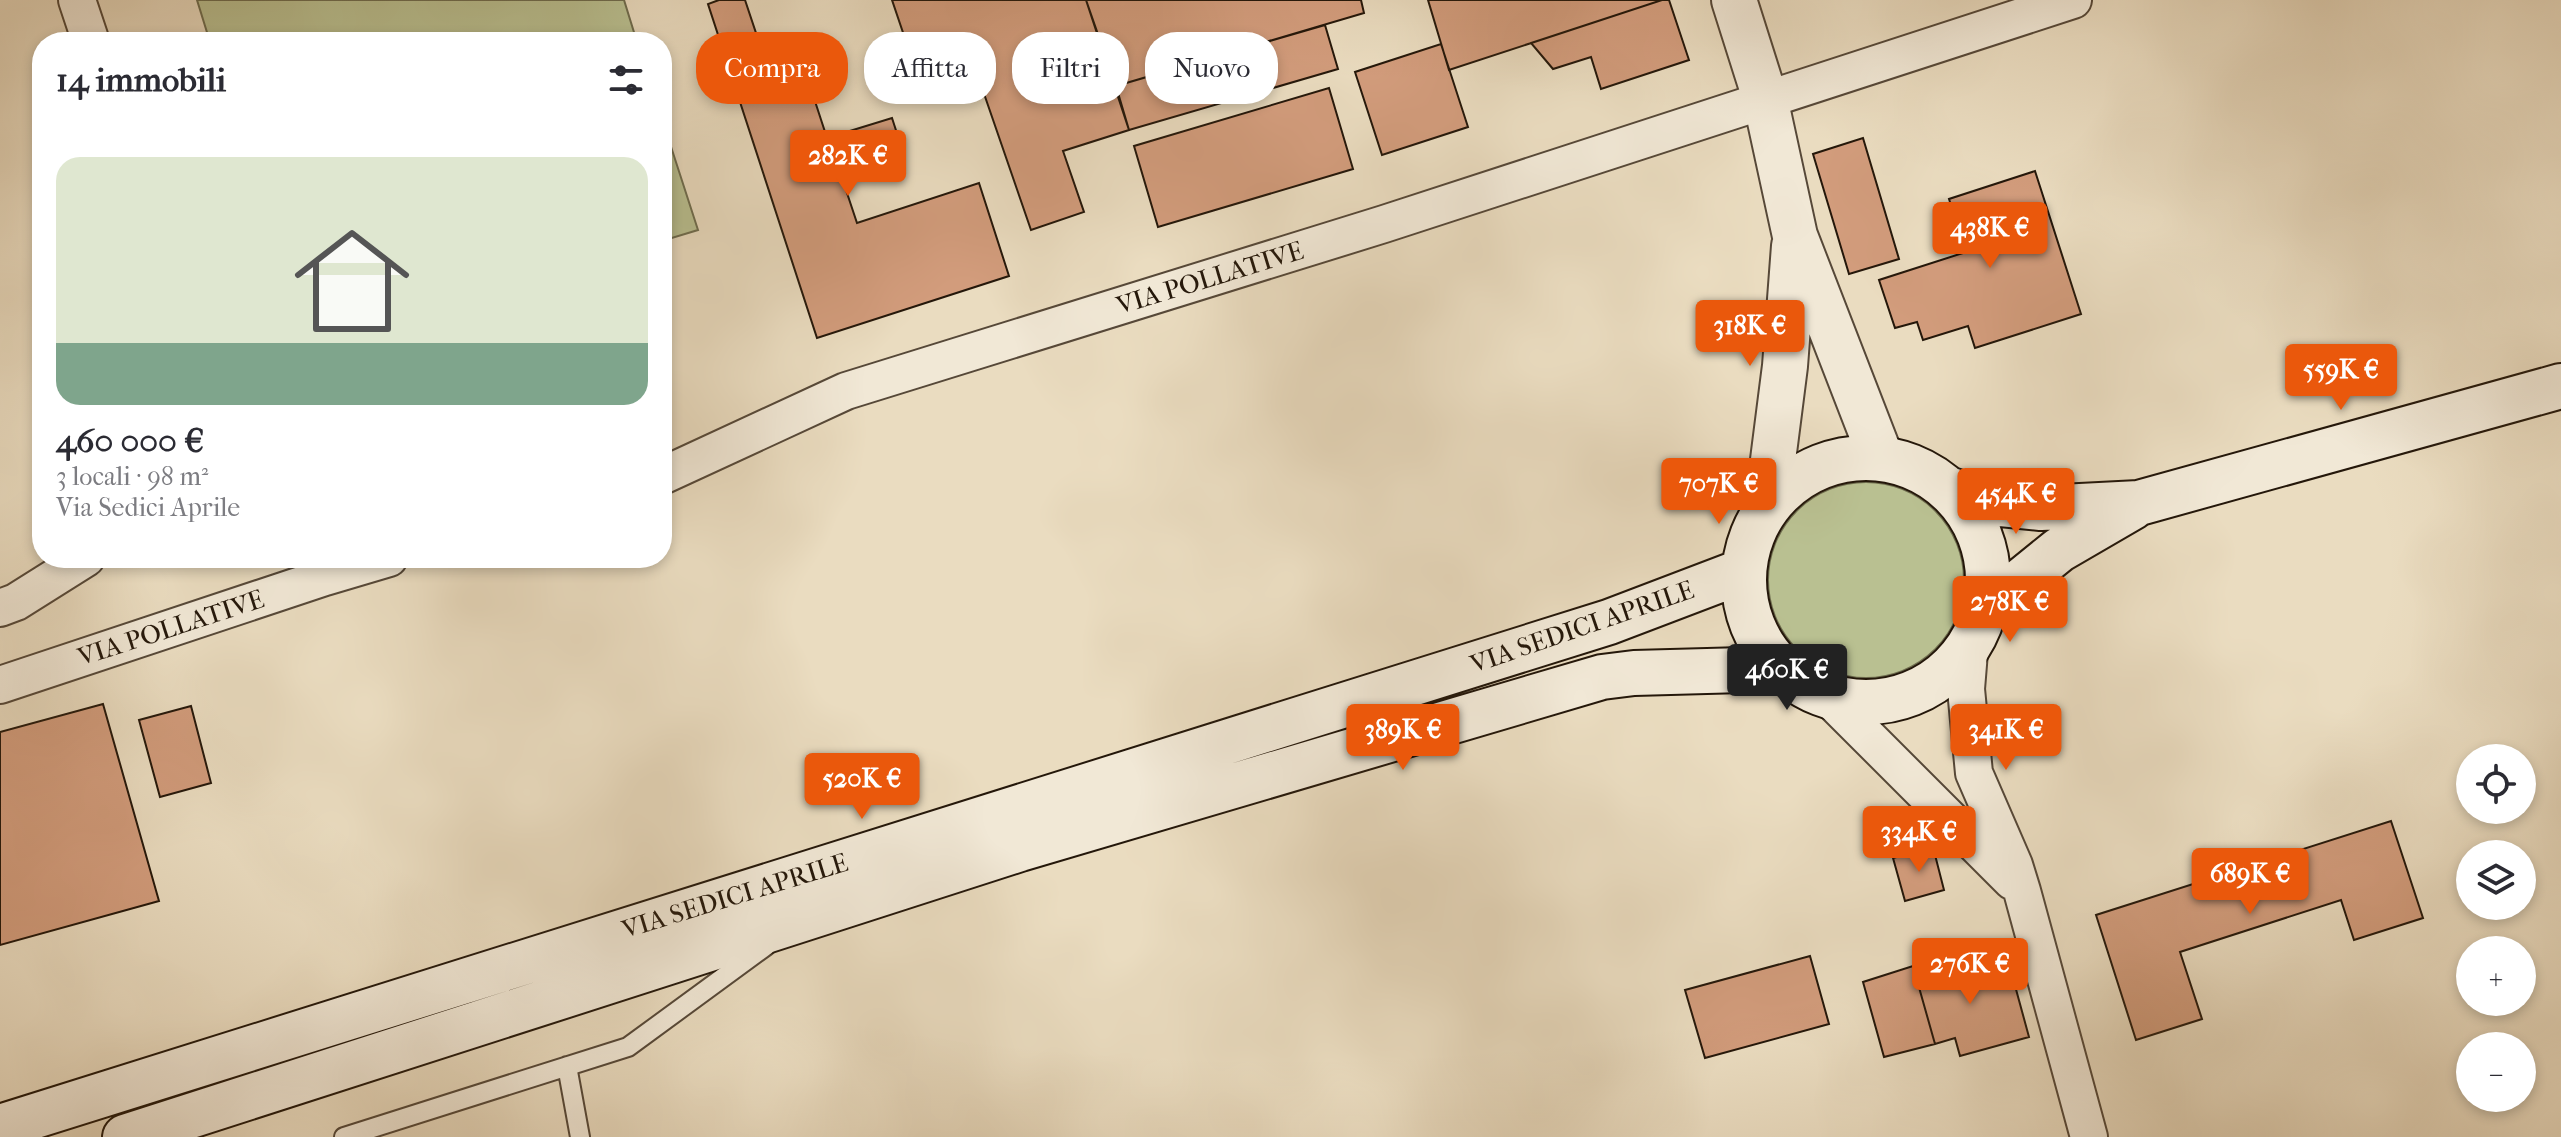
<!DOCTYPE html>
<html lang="it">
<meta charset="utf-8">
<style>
:root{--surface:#fff;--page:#f2f2f3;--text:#2b2b33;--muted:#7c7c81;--accent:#ea580c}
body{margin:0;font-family:"IM FELL French Canon",serif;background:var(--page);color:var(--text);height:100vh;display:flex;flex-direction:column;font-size:30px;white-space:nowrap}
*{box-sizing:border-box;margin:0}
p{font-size:26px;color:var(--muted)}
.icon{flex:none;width:44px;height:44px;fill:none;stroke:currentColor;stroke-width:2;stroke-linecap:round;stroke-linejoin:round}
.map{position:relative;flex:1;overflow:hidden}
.drawer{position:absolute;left:32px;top:32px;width:640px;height:536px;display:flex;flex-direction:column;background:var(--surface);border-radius:32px;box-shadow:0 4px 12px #0003}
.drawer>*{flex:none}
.hud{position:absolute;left:696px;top:32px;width:760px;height:72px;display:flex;gap:16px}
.buttons{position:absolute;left:2456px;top:744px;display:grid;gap:16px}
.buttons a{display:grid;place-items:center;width:80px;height:80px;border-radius:50%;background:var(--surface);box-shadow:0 4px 12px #0003;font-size:40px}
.price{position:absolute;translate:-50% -68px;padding:0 18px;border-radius:8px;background:var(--accent);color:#fff;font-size:26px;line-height:52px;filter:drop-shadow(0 2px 4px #0008)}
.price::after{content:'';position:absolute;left:50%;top:48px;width:24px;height:18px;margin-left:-12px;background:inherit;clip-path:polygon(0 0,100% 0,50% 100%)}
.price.active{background:#222;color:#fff}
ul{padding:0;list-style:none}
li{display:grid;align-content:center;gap:16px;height:424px;padding:0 24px}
li span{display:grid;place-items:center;height:248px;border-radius:24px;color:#555}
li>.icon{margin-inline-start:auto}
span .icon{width:144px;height:144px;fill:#fffc;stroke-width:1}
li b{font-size:34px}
h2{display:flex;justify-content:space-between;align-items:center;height:96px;padding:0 24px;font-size:34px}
.chip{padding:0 28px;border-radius:32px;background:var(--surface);box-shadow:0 4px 12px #0003;font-size:28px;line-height:72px}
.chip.active{background:var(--accent);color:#fff}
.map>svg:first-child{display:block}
</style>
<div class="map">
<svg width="2561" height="1137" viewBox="0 0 2561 1137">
<rect width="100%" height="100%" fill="#eadcc0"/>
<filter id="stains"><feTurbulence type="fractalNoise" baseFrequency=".0025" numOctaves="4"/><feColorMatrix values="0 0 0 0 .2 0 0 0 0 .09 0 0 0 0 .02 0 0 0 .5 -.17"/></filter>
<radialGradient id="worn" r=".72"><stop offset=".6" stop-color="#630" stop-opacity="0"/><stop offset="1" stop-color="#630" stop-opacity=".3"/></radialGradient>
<!-- green -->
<path fill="#b9c091" stroke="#6e6c4e" stroke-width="2" d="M197,0H624L637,42H210Z
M662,119L698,230L662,241Z
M1768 580a98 98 0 1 1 196 0a98 98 0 1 1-196 0Z"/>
<!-- building -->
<path fill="#d29c7c" stroke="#24170a" stroke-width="2" d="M719,0H745L764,57L797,46L827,138L892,118L904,155L841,175L857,223L979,183L1009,276L817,338L708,4Z
M892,0H1086L1129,130L1063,151L1084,212L1031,230L971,56L917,74Z
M1086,0H1361L1364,13L1116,86Z
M1428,0H1662L1449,70Z
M1662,0H1669L1689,60L1601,89L1591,57L1553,69L1531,43Z
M1325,25L1338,69L1129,130L1116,86Z
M1441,44L1468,127L1382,155L1355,72Z
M1329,88L1353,169L1158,227L1134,146Z
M1863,138L1899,259L1849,274L1813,154Z
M2035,171L2081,314L1975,348L1968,326L1923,340L1917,322L1895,328L1879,280L1966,252L1949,199Z
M103,704L159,901L0,945V732Z
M191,706L211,783L160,797L139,720Z
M2391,821L2423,918L2354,940L2341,900L2180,952L2202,1019L2136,1040L2096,915Z
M1933,847L1944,890L1905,901L1893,858Z
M1965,953L1973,982L2011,971L2029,1037L1960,1056L1955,1038L1935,1044L1913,966Z
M1810,956L1829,1024L1705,1058L1685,990Z
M1913,966L1935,1044L1884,1057L1863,982Z"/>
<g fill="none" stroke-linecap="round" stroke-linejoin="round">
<!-- service casing -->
<g stroke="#564838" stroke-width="22">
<path id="service" d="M567,1066L580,1137
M344,1137L628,1047L766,946"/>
</g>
<!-- minor casing -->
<g stroke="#564838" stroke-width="40">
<path id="minor" d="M77,0L91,42
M662,476L846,391L1384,224L2073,0
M0,608L16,602L86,558
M1969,652L1966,689L1974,773L2014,865L2022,891L2089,1137
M0,685L325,577L389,558
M1828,697L2012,881"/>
</g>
<!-- tertiary casing -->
<g stroke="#564838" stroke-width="48">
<path id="tertiary" d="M1734,0L1765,98L1795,236L1881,458
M1767,507L1785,366L1794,246"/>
</g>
<!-- secondary casing -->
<g stroke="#24170a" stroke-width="48">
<path id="secondary" d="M1744 580a122 122 0 1 1 244 0a122 122 0 1 1-244 0Z
M1948,489L1991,503L2041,508L2139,503L2561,386
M1985,610L2059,550L2133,507
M0,1127L1609,622L1743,571
M125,1137L1020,849L1602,677L1634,673L1781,669"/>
</g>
<!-- service -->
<use href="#service" stroke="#f1e8d6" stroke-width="18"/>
<!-- minor -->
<use href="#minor" stroke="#f1e8d6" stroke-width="36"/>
<!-- tertiary -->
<use href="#tertiary" stroke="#f1e8d6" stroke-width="44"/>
<!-- secondary -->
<use href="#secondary" stroke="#f1e8d6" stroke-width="44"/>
</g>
<g text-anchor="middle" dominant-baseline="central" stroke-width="6" stroke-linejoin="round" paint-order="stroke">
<!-- street labels -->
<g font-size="26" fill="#24170a" stroke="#f1e8d6">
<text transform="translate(1210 278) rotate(-17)">VIA POLLATIVE</text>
<text transform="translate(1582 627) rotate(-19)">VIA SEDICI APRILE</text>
<text transform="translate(171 628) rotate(-18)">VIA POLLATIVE</text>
<text transform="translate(735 896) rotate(-17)">VIA SEDICI APRILE</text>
</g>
</g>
<rect width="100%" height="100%" filter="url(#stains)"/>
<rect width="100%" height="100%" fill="url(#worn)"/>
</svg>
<div class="buttons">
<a><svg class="icon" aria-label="locate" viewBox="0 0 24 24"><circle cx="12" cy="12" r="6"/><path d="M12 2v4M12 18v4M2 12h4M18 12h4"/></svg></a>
<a><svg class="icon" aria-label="layers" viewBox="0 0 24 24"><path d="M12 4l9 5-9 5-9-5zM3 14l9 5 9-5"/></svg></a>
<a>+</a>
<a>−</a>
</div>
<b class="price" style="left:848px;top:198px">282K €</b>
<b class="price" style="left:1990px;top:270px">438K €</b>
<b class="price" style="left:1750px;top:368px">318K €</b>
<b class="price" style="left:2341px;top:412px">559K €</b>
<b class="price" style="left:1719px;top:526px">707K €</b>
<b class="price" style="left:2016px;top:536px">454K €</b>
<b class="price" style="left:2010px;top:644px">278K €</b>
<b class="price active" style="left:1787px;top:712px">460K €</b>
<b class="price" style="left:1403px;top:772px">389K €</b>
<b class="price" style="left:2006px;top:772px">341K €</b>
<b class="price" style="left:862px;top:821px">520K €</b>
<b class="price" style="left:1919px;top:874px">334K €</b>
<b class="price" style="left:2250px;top:916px">689K €</b>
<b class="price" style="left:1970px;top:1006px">276K €</b>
<div class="hud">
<a class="chip active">Compra</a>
<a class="chip">Affitta</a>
<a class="chip">Filtri</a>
<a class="chip">Nuovo</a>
</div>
<section class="drawer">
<h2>14 immobili<svg class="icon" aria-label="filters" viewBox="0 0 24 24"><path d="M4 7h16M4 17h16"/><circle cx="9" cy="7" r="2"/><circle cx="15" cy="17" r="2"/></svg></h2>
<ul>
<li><span style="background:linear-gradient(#dfe7d0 75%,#7fa58c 0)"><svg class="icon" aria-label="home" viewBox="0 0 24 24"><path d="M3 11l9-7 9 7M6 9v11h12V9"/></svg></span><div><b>460 000 €</b><p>3 locali · 98 m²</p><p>Via Sedici Aprile</p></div></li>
</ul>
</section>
</div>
